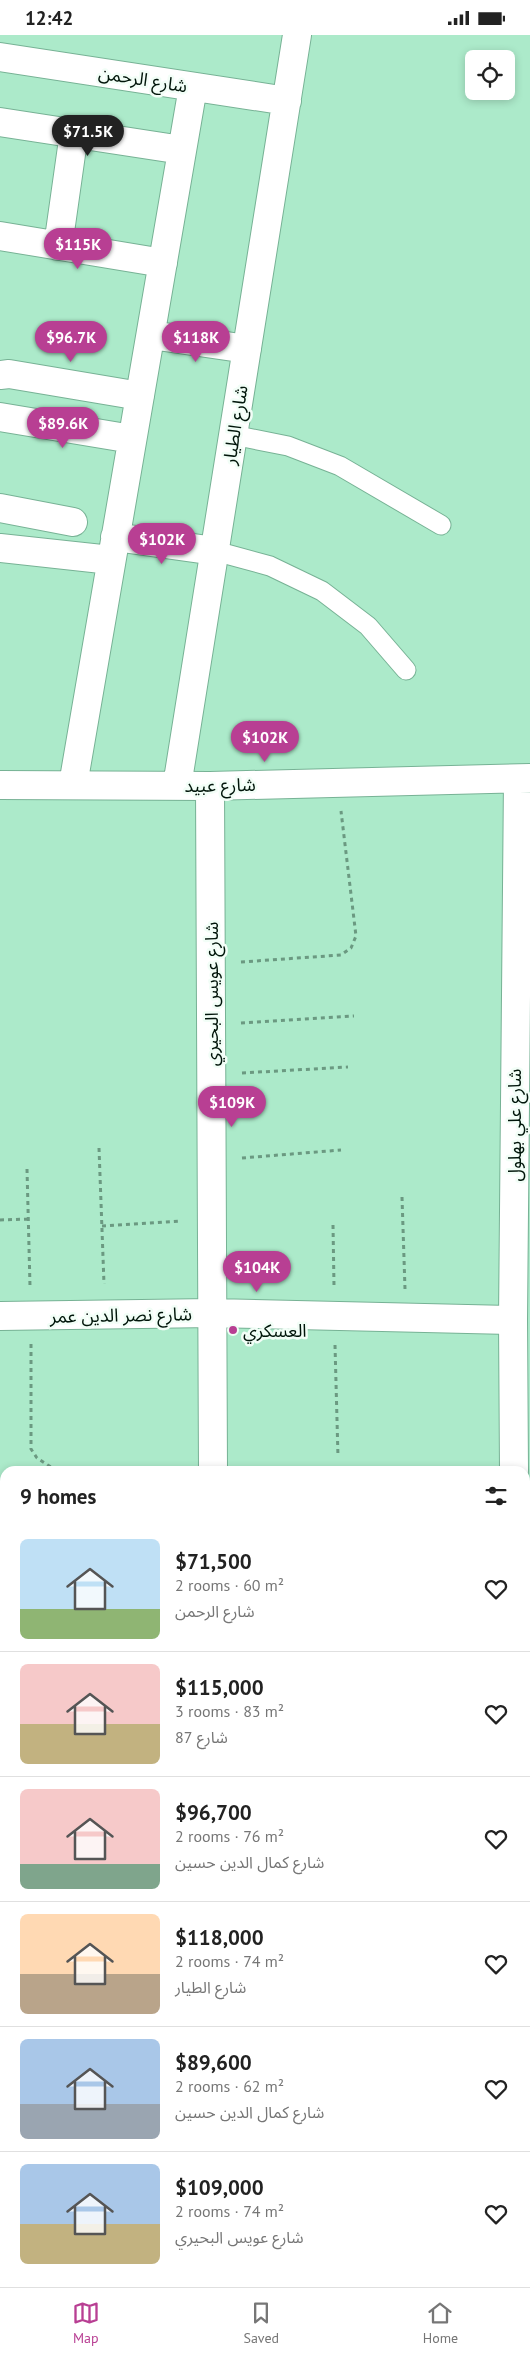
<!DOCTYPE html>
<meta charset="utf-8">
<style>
:root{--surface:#fff;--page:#f6f6f6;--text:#222;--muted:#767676;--line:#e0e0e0;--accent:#b83f93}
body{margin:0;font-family:"PT Sans","Noto Sans Arabic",sans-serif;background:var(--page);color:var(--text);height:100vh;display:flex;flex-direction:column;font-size:19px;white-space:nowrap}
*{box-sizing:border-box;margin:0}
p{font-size:16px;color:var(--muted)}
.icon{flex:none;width:28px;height:28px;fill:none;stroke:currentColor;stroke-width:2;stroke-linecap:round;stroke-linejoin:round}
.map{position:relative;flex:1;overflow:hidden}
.details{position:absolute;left:0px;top:1431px;width:530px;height:821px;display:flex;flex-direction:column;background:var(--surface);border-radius:15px 15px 0 0;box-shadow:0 2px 8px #0003}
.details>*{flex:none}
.tools{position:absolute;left:465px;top:15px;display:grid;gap:10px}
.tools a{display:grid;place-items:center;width:50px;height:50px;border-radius:8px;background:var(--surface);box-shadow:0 2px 8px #0003;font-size:25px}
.price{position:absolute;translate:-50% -42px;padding:0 11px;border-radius:18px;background:var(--accent);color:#fff;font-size:16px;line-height:32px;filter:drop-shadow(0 1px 2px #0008)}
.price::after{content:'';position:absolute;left:50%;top:30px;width:15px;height:11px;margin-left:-8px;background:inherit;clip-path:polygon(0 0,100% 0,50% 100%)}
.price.selected{background:#222;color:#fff}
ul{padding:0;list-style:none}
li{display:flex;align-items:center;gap:15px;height:125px;padding:0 20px}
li+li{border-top:1px solid var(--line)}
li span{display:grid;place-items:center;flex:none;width:140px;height:100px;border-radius:8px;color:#555}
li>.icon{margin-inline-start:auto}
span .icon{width:60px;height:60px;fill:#fffc;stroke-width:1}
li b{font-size:21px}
h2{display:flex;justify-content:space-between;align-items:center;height:60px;padding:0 20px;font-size:21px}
.status{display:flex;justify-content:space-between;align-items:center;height:35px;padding:0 25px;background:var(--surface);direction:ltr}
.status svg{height:14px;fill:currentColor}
.dock{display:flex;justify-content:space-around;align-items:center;height:70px;border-top:1px solid var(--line);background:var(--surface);font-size:14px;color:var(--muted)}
.dock a{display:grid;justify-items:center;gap:2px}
.dock .selected{color:var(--accent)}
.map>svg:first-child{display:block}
</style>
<div class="status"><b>12:42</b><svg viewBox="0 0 49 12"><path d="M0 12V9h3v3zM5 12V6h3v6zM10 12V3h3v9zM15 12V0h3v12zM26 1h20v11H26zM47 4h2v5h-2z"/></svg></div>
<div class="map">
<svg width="530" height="2252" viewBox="0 0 530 2252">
<rect width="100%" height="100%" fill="#aceaca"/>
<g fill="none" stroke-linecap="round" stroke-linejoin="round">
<!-- service casing -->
<g stroke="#77b295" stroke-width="21">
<path id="service" d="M233,400L288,411L340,431L441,490
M215,516L270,531L322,556L368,591L406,635"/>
</g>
<!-- minor casing -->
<g stroke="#77b295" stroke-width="30">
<path id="minor" d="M0,22L287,66
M0,87L182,115
M0,201L163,228
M58,211L74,98
M151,300L247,314
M0,340L9,339L140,361
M0,382L132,404
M0,473L73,487
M115,502L215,516
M0,513L111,525
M0,750L210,751L530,743
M73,750L193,52
M177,751L297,0
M210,751L213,1436
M0,1281L212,1278L513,1285
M514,1436L513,1285L518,744
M0,1738L5,1739
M525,1869L530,1870
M525,1995L530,1954
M41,2252L42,2248
M214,2252V2248
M402,2252V2248"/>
</g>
<!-- primary casing -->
<g stroke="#77b295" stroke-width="30">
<path id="primary" d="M0,2092L5,2093
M525,2176L530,2177"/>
</g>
<!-- path -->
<path stroke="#6b9981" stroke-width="3" stroke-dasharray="4 4" stroke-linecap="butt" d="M241,927L341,920L351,913L356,901L341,776
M241,988L354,981
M242,1038L348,1032
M99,1113L104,1249
M242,1123L341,1115
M27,1134L30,1251
M402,1162L405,1254
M0,1185L29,1184
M333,1190L334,1251
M102,1191L181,1186
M31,1309V1414L37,1423L57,1436
M335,1310L338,1422
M0,1490H5
M0,1564H5"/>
<!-- service -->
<use href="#service" stroke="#fff" stroke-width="19"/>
<!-- minor -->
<use href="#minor" stroke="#fff" stroke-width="28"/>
<!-- primary -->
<use href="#primary" stroke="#fff" stroke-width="28"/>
</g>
<!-- markers -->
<circle fill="#b83f93" stroke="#f2fef7" stroke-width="2" cx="233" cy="1295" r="5"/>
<g text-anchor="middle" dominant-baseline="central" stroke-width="5" stroke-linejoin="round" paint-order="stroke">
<!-- street labels -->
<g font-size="18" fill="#00150a" stroke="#f2fef7">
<text transform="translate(143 44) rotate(9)">شارع الرحمن</text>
<text transform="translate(235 390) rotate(-81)">شارع الطيار</text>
<text transform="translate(220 750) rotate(-1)">شارع عبيد</text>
<text transform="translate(211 959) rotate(-90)">شارع عويس البحيري</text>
<text transform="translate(514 1090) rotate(-90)">شارع علي بهلول</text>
<text transform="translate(121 1280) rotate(-1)">شارع نصر الدين عمر</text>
</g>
<!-- poi labels -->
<g font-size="18" fill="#00150a" stroke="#f2fef7" text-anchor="start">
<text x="243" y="1295">العسكري</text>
</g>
</g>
</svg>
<div class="tools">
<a><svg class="icon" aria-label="locate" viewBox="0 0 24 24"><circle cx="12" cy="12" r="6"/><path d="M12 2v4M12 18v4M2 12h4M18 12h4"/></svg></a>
</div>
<b class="price selected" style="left:88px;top:122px">$71.5K</b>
<b class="price" style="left:78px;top:235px">$115K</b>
<b class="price" style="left:71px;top:328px">$96.7K</b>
<b class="price" style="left:196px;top:328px">$118K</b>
<b class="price" style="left:63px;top:414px">$89.6K</b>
<b class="price" style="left:162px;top:530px">$102K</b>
<b class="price" style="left:265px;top:728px">$102K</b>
<b class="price" style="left:232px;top:1093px">$109K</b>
<b class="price" style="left:257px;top:1258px">$104K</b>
<section class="details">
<h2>9 homes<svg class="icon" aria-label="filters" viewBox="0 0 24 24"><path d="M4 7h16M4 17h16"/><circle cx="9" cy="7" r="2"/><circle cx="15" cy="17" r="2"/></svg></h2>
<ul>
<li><span style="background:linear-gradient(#bfe0f5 70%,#8fb573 0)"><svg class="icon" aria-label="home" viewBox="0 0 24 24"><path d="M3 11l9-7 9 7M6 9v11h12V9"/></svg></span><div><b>$71,500</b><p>2 rooms · 60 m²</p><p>شارع الرحمن</p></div><svg class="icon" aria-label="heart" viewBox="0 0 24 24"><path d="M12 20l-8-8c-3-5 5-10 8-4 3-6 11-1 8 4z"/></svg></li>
<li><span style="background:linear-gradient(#f6c9c9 60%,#c2b280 0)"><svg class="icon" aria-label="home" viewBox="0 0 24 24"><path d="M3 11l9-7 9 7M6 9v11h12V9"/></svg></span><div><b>$115,000</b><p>3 rooms · 83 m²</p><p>شارع 87</p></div><svg class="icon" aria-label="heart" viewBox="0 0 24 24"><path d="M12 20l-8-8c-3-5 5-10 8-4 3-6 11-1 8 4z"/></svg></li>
<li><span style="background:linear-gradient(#f6c9c9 75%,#7fa58c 0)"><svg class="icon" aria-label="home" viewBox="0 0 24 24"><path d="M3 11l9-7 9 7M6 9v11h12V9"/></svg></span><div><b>$96,700</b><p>2 rooms · 76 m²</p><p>شارع كمال الدين حسين</p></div><svg class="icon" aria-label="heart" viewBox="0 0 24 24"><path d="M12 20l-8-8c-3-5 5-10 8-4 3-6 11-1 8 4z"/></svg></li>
<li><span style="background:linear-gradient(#ffd9b3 60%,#b9a48a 0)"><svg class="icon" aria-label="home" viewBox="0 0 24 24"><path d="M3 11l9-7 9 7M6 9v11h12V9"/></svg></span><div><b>$118,000</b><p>2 rooms · 74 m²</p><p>شارع الطيار</p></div><svg class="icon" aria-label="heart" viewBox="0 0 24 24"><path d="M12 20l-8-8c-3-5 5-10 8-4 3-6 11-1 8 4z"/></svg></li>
<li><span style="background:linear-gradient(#a9c7e8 65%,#9aa5b1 0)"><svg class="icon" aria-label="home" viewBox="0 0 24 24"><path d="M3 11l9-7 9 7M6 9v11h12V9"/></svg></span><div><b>$89,600</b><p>2 rooms · 62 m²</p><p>شارع كمال الدين حسين</p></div><svg class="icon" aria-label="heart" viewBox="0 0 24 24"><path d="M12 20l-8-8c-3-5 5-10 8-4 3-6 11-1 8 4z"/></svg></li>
<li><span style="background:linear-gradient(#a9c7e8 60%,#c2b280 0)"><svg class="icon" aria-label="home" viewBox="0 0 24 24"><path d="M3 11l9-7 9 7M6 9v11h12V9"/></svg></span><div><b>$109,000</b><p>2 rooms · 74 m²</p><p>شارع عويس البحيري</p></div><svg class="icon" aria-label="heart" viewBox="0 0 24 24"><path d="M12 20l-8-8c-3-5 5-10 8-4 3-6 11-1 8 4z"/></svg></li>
</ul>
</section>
</div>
<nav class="dock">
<a class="selected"><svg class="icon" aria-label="map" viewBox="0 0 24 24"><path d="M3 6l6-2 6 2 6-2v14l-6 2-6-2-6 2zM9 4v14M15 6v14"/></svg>Map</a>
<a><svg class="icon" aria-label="saved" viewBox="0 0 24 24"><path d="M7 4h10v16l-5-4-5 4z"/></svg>Saved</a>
<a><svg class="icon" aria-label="home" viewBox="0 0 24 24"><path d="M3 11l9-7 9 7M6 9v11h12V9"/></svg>Home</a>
</nav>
